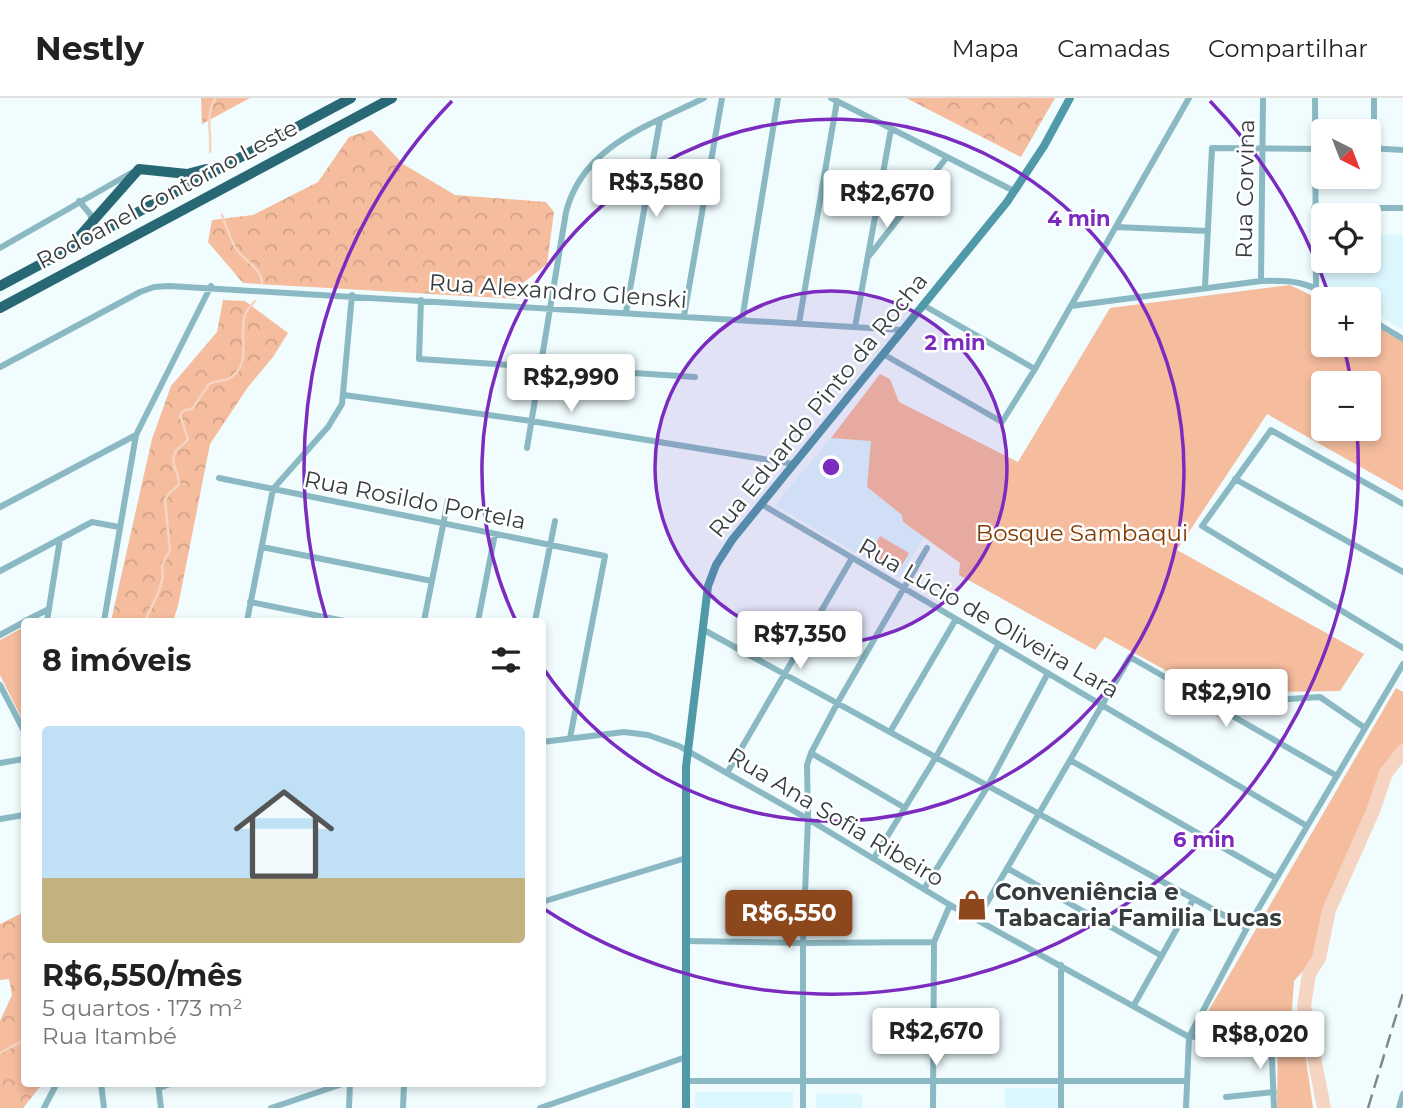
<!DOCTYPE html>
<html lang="pt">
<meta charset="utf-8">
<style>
:root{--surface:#fff;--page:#f2f2f2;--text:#222;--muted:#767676;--line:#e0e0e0;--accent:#8c481c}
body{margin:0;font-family:Montserrat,sans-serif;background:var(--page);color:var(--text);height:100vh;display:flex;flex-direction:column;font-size:26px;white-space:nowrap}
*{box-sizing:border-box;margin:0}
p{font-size:23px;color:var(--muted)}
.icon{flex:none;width:38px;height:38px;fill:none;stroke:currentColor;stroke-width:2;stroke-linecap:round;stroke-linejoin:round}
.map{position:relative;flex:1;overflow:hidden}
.side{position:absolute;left:21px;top:520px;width:525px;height:469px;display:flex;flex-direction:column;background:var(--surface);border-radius:7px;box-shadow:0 4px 10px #0003}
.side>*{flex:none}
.needle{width:46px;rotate:138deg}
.controls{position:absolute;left:1311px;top:21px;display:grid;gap:14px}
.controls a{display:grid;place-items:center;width:70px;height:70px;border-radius:7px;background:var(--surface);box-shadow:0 4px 10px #0003;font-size:35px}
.price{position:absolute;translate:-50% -60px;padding:0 16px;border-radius:7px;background:#fff;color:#222;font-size:23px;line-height:46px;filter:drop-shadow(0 2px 4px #0008)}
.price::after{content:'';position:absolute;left:50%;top:42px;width:21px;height:16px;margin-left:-10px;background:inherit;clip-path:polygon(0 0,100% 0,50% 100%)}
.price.active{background:var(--accent);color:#fff}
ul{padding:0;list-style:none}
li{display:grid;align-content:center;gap:14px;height:371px;padding:0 21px}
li+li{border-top:2px solid var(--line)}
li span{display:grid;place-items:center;height:217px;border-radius:7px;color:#555}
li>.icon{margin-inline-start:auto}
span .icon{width:126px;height:126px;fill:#fffc;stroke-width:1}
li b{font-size:30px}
h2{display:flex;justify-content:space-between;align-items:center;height:84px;padding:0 21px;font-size:30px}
header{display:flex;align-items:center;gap:42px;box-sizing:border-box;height:98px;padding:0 35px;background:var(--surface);border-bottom:2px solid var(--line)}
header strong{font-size:33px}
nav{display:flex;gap:38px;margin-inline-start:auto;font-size:24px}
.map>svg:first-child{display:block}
</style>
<header>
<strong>Nestly</strong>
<nav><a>Mapa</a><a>Camadas</a><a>Compartilhar</a></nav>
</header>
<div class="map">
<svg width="1403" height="1010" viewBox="0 0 1403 1010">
<defs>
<pattern id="forest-crowns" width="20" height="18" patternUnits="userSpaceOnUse" patternTransform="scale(1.75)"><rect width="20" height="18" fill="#f5bc9d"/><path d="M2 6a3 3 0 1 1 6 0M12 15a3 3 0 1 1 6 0" fill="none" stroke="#d3a288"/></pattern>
</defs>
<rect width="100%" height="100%" fill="#f0fcfe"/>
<!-- built -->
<path fill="#dcf8fe" d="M1320,136H1323V163H1368L1369,136L1403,137V232L1369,212L1368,201H1350L1319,183Z
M831,340L872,343L867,389L902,417L903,425L924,439L899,480L775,407Z
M1005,990H1059V1010H1005Z
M695,994H793V1010H695Z
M816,995L862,996V1010H816Z"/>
<!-- forest -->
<path fill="url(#forest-crowns)" d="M201,0H250L202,26Z
M906,0H1055L1021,59Z
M371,32L403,66L455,97L546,104L554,114L547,166L522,186L517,201L243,185L208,144L212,122L253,117L318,84L349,39Z
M223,202L245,203L288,235L273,259L248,289L210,346L178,508L173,523H111L152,341L171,288L217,234Z
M24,814V985H43L23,1010H0V923L12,897L9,881L0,882V826Z"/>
<!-- park -->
<path fill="#f5bc9d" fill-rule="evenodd" d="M1290,187L1323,203V247H1368L1369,224L1403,244V393L1267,316L1177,452L1364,556L1340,593L1207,595L1105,539L1095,552L959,477L960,465L903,424L902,417L867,389L871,343L831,340L880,276L890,281L899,304L1018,364L1110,210ZM1323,285H1368V331H1323Z
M880,438L909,455L898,474L869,457Z
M24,529V625L0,577V542Z
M1396,590L1403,594V647L1386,665L1368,715L1326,808L1311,864L1294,883L1291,925L1195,936Z
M1301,926L1313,1010H1277L1278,928Z"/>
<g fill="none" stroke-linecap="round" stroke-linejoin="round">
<!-- stream -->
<path stroke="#f6d4c2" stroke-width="2.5" d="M210,54C212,34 204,17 216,0
M222,117C226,128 230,140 235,149C243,163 261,168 262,185
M145,523L159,493L163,479L162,467L170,452L165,402L169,395L179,387C180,374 168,366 176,353C179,349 185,346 188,341L180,317L183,313L193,310L209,286C216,282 223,284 230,280C253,266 238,238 245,217C246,212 252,207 255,203
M0,955L24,942"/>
<!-- river -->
<path stroke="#f6d4c2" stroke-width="14" d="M1324,1010L1304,908L1309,876L1319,860L1329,812L1373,713L1386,675L1403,653"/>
<!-- minor -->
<path stroke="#8bb9c3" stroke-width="6" d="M831,0L1014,93
M1315,0L1316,190
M1374,0V50
M1368,50L1403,52
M79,103L90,116L93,125
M1314,110H1403
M1116,129L1208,133
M0,150L131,75
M869,158L947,59
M1261,183L1263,0
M1205,189L1212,50L1323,51
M421,202L419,261L695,279
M923,207L1035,271
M1071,208L1261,183C1294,182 1307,184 1336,201
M626,214L660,22
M684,218L722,0
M1368,220L1403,241
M742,222L778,0
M799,225L837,3
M855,229L891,31
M883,256L1002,324L1035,271L1189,0
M0,269L140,194L154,189L169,188L903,232
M344,297L531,323L794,366
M527,350L566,114C583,48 648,28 704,0
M219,380L605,458L570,640
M1235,381L1403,474
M761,406L1307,728
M1403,406L1271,332L1202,428L1403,550
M0,409L136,337
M262,449L432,483
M0,473L92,424L119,429
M250,504L344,523
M25,523L49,511
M47,523L60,441
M104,523L136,337L211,188
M247,523L273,391L328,329L342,306L352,197
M424,523L448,402
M478,523L495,436
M535,523L555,423
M702,531L1247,830
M0,537L24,524
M0,587L24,633
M1212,606L1320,599L1365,630
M890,634L956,521
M542,644L624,634L648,637L679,648L808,721L950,807L1189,939L1266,935L1271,936L1274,1010
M811,655L905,710
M1070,662L1276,780
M0,665L24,661
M727,675L852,460
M0,721L24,717
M874,760L936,659L999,546
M1007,770L1162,858
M924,791L988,688L1048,575
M542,804L686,760
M977,822L1130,559L1337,678
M686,843L803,845L934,844
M1061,867V1010
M1134,907L1193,802
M686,983H1186
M101,985L104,1010
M158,985L161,1010
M159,990L173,985
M1226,999L1274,994
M44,1010L57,985
M271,1010L345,985
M349,1010L350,985
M403,1010L404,985
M540,1010L686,959
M803,1010V845L808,721L807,667L811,655L838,604L927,450
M933,1010L934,844L950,807
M1186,1010L1189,939L1247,830L1403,566
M1399,1010L1403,996"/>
<!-- secondary -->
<path stroke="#5099a8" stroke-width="8" d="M686,1010V669L708,488L716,467L732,442L1007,104L1044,48L1070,0"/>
<!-- motorway -->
<path stroke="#286874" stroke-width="10" d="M77,141L139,71L187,76L206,71
M0,188L351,0
M0,210L392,0"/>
<!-- rail -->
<path stroke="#80898a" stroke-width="2.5" stroke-dasharray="14 7" stroke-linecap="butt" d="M1368,1010L1403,895"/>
</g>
<!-- distance rings -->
<circle cx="831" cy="369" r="176" fill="#7b2cbf" fill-opacity=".12"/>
<g fill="none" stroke="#7b2cbf" stroke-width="3.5">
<circle cx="831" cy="369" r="176"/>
<path d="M516 523A351 351 0 1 1 543 570"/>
<path d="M327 523A527 527 0 0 1 452 3M1210 3A527 527 0 0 1 1329 197M1344 250A527 527 0 0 1 1351 282M1357 332A527 527 0 0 1 544 811"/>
</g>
<!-- icons -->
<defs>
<g id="shop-bare" transform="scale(2.415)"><path d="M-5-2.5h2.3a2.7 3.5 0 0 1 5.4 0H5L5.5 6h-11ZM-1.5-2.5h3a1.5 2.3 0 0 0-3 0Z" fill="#8c481c" stroke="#fff" stroke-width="2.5" paint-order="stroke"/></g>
</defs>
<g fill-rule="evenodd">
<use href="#shop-bare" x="972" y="807"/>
</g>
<g text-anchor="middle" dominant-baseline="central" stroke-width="5" stroke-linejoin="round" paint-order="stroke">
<!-- street labels -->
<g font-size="23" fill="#363d3e" stroke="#fff">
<text transform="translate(1245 91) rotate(-89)">Rua Corvina</text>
<text transform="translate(167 96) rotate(-28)">Rodoanel Contorno Leste</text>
<text transform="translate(558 193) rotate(4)">Rua Alexandro Glenski</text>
<text transform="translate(818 307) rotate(-51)">Rua Eduardo Pinto da Rocha</text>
<text transform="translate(415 402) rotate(11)">Rua Rosildo Portela</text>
<text transform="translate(989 520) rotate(30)">Rua Lúcio de Oliveira Lara</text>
<text transform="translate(836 719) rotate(31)">Rua Ana Sofia Ribeiro</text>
</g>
<!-- park labels -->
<g font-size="23" fill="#803a02" stroke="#fff">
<text x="1082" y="435">Bosque Sambaqui</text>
</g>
<!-- poi labels -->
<g font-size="23" font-weight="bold" fill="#363d3e" stroke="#fff" text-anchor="start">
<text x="995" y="794">Conveniência e<tspan x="995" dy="26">Tabacaria Familia Lucas</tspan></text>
</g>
</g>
<circle cx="831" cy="369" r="10" fill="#7b2cbf" stroke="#fff" stroke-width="3.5"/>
<g font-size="21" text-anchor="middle" font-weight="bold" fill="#7b2cbf" stroke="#fff" stroke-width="5" stroke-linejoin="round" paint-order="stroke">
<text x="1079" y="128">4 min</text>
<text x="955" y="252">2 min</text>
<text x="1204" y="749">6 min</text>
</g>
</svg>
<div class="controls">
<a><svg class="needle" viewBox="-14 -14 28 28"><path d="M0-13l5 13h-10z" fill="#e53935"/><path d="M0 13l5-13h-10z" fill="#767676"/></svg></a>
<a><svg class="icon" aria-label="locate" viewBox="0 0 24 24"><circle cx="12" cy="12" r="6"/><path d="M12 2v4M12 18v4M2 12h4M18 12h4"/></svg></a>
<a>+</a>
<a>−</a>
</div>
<b class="price" style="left:656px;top:121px">R$3,580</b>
<b class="price" style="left:887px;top:132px">R$2,670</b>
<b class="price" style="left:571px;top:316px">R$2,990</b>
<b class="price" style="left:800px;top:573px">R$7,350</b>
<b class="price" style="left:1226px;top:631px">R$2,910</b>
<b class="price active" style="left:789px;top:852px">R$6,550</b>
<b class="price" style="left:936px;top:970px">R$2,670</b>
<b class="price" style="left:1260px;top:973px">R$8,020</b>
<section class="side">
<h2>8 imóveis<svg class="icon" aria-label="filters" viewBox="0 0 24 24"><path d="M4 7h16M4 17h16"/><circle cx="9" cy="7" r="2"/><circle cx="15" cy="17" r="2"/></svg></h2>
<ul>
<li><span style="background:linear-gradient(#bfe0f5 70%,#c2b280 0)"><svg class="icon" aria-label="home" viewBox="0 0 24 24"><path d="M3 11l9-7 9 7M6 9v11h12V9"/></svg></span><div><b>R$6,550/mês</b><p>5 quartos · 173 m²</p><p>Rua Itambé</p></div></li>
</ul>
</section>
</div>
